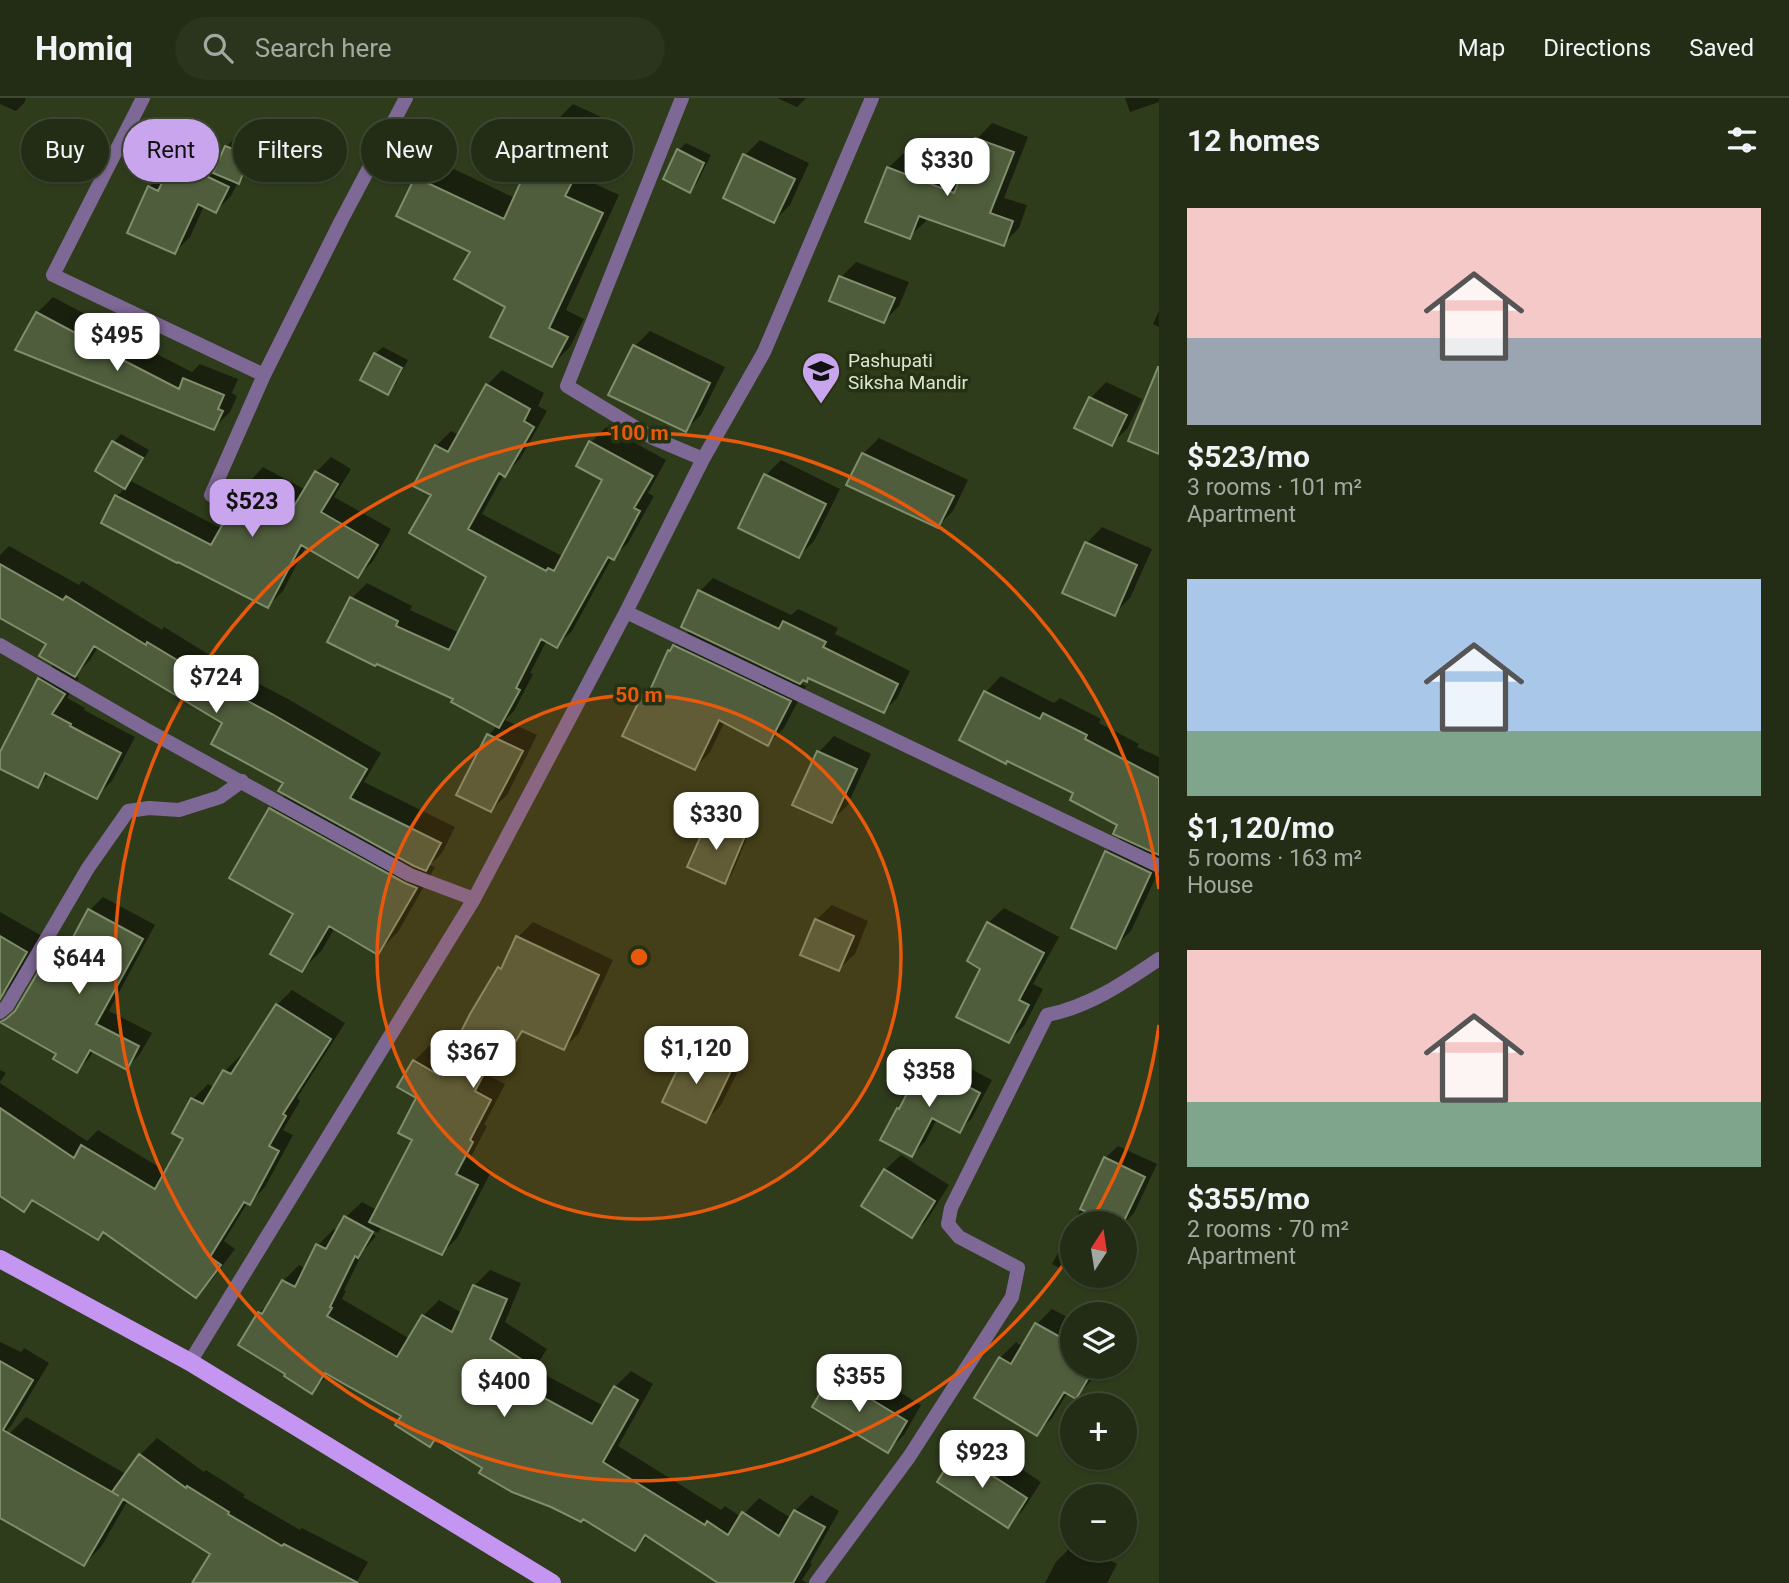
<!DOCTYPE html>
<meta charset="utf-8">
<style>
:root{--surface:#232d15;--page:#2b351e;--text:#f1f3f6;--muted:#a3a8a0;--line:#404934;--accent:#c9a5ee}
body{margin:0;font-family:Roboto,sans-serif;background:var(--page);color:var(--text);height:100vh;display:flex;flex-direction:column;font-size:26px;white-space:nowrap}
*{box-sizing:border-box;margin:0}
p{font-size:23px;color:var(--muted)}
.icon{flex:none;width:38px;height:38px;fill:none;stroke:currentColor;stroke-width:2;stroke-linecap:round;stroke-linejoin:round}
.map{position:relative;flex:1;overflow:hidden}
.sheet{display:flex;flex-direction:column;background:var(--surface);width:630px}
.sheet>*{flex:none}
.hud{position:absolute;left:21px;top:21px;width:665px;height:63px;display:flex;gap:14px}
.needle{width:46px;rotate:12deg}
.buttons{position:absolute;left:1060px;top:1113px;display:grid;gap:14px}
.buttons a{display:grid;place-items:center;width:77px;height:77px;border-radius:50%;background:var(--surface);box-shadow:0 2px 5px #0004,0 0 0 2px var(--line);font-size:35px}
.price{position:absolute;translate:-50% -60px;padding:0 16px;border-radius:14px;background:#fff;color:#222;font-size:23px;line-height:46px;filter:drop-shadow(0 2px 4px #0008)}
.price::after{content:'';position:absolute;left:50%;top:42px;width:21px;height:16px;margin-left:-10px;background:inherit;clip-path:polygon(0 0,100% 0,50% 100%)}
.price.current{background:var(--accent);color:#111}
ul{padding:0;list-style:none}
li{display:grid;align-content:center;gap:14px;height:371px;padding:0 28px}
li span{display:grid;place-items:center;height:217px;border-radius:0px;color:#555}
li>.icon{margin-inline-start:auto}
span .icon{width:126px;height:126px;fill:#fffc;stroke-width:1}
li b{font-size:30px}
h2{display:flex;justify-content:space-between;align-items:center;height:84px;padding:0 28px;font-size:30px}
.tag{padding:0 24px;border-radius:32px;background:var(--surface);box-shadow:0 2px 5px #0004,0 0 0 2px var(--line);font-size:24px;line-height:63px}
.tag.current{background:var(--accent);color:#111}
header{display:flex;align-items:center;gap:42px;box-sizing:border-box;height:98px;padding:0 35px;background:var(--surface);border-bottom:2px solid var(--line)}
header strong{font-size:33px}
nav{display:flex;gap:38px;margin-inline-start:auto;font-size:24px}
.search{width:490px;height:63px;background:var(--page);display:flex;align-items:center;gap:18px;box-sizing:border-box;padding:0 24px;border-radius:38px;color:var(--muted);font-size:26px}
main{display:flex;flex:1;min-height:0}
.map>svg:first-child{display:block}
</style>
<header>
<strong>Homiq</strong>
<div class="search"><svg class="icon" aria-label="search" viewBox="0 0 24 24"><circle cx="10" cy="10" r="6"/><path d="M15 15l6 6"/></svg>Search here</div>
<nav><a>Map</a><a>Directions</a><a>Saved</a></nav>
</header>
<main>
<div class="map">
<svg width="1159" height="1485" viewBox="0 0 1159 1485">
<rect width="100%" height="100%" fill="#2f3c1c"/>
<!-- shadow -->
<path fill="#0007" d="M0,0H26L24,5L16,13L0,6Z
M777,0H806L797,9Z
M1125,0H1159V4L1130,14Z
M573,6L610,23L582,80L619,97L566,212L584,221L570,249L552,267L507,209L473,153L398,118L417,80L435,62L515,100L524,80L531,73L555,24Z
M992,25L1028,39L1004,100L1027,107L1019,130L1003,146L927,119L925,124L909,139L888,70L904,55L962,78L977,41Z
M234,41L257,50L246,76L238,84L231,98L216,113L204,108L190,139L175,154L149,89L165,74L169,75L175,63L190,47L221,62L226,49Z
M760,42L809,65L790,107L774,123L745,57Z
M686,45L711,57L697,85L689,93L679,52Z
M856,164L909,184L899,208L884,223L841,179Z
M53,199L100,224L98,226L192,274L200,266L238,281L232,295L237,298L230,314L214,330L18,251L37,215Z
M1159,213V229L1153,226Z
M650,233L725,269L701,317L685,332L635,248Z
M383,249L408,262L395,287L388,295L375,256Z
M502,272L544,295L538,308L547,313L520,361L505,376H504L482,416L562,458L604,381L591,344L606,329L666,362L648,395L654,398L628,445L612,460L572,533L556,548L547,542L530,575L533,576L514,613L505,622L537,637L507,697L491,712L459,696L489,637L498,627L456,600L352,500L367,485L412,508L410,512L460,535L488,478L433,396L436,348L451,333L459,337L487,287Z
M1106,284L1142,301L1127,331L1111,346L1077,329L1091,300Z
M121,336L149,352L131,383L222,431L249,384L263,369L306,392L316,374L331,359L351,371L334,399L391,431L373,463L358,478L306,448L283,493L268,508L103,424L117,398L126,389L98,373L114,344Z
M879,340L968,382L953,413L938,428L863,356Z
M781,362L840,391L814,443L799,458L766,377Z
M1102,429L1152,451L1130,500L1114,516L1087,445Z
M9,448L79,487L82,483L162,532L164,529L242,577L288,601L381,655L364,684L455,729L442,755L430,767L435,769L398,834L378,854L335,829L322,852L302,872L295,815L270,711L286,696V684L224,624L98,549L90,562L75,577L79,580L67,600L85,610L84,612L135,639L112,683L96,699L50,676L37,688L0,669V657L39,581L55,565L49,545L0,518V457Z
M713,480L791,517L798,511L838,530L835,536L910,573L897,600L884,613L809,578L804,580L799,585L806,588L784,630L768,646L725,623L710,654L695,670L644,598L654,588L669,553L690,532L700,493Z
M1001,578L1054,605L1060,600L1101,621L1099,625L1139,646L1137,649L1159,659V772L1131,833L1115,848L1107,754L1123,738L1120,726L1075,695L962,641L986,594Z
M834,638L871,656L847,708L831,723L819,654Z
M715,718L751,730L732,776L725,784L708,725Z
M103,799L155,827L109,913L152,935L140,956L127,970L94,952L90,959L77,973L17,913L45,865L59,852L66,856L89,813Z
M832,807L868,823L855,856L839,871L816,822Z
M1004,810L1059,839L1033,886L1043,891L1024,928L1009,943L983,870L988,825Z
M0,814L42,838L15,884L0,900Z
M533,824L613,862L579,935L564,950L524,932L515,941L509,938L489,978L505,986L484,1027L487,1028L470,1061L492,1072L457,1140L442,1155L382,1128L378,1135L348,1119V1123L376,1138L364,1152L344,1192L346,1193L342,1201L410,1241L423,1218L439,1202L462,1215L474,1188L490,1172L521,1185L505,1224L547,1251L534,1271L604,1308L615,1289L631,1273L653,1286L618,1348L721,1412L725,1408L741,1419L759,1400L791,1420L795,1413L811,1397L839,1413L810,1465L812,1466L802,1482L807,1485H721L649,1437L635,1451L583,1419L484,1369L437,1340L430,1347L403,1318L329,1276L312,1294L288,1275L240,1246L259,1215L271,1203L283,1183L299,1167L306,1171L318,1147L334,1131L338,1133L346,1119L362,1104L377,1112L414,1041L418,999L414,963L429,948L450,960L499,870L507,862L518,839Z
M292,892L345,925L297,1000L300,1003L283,1032L293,1037L265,1089L250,1105L248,1104L224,1143L235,1151L211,1183L196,1198L105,1133L98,1139L34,1101L23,1112L0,1096V985L87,1043L98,1032L167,1074L186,1040L174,1034L193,1001L208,986L215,990L225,973L240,958L243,960L277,907Z
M704,937L746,957L721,1007L706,1023L689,952Z
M937,953L992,982L972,1020L959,1033L937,1021L925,1044L912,1057L898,1011L905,1005L925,966Z
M0,972L6,975L0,984Z
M1118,1048L1157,1066L1134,1115L1124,1125H1074L1105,1060Z
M901,1057L949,1087L927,1122L911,1138L885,1072Z
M1073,1128V1177L1052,1166Z
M1052,1211L1073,1222V1269H1100L1091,1283L1076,1298L1068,1294L1052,1320L1037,1335L1000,1260L1016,1244L1023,1249L1037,1226Z
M0,1244L21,1254L24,1250L49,1265L11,1328L0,1339Z
M848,1263L921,1307L904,1337L888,1352L833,1278Z
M26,1319L126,1376L140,1357L157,1340L204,1374L206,1372L245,1397L243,1399L300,1432L302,1430L368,1464L356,1485H194L213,1455L128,1402L101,1449L84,1466L0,1418V1349L9,1336Z
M973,1339L1041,1384L1023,1412L1007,1428L939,1383L958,1355Z
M1073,1447V1451H1089L1117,1466L1107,1485H1045L1056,1464Z"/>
<!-- building -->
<path fill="#4f5d3c" stroke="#7f8e6b" stroke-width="2" d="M554,22L594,42L565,98L603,115L549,230L568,239L552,269L490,239L505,209L454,181L470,154L396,118L415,79L504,121L523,79L526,80Z
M975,40L1014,54L990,115L1013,123L1004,148L919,118L910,141L865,124L887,69L954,95Z
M225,48L250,57L239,86L213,75Z
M677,51L704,65L690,95L663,81Z
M743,56L795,81L774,125L723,100Z
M173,62L229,89L216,115L198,106L175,156L127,135L148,88L158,93Z
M839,178L895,200L884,225L829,203Z
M36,214L85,240L84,242L179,291L183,280L224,297L218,311L223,313L214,332L15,252Z
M633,247L710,285L686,334L608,297Z
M374,255L402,270L388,297L360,282Z
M1158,269H1159V356L1128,343Z
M486,286L530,311L524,323L534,329L505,379L499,375L468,431L546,473L548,470L554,473L602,382L576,368L589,343L653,378L634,410L640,413L614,462L608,459L557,550L541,541L516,590L520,592L499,630L451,604L453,601L377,566L375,568L327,544L350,499L398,523L396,528L449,552L486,479L409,435L431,397L413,388L435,347L448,354Z
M1089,299L1127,317L1112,348L1074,330Z
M112,343L143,360L125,391L95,373Z
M862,355L954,398L938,430L846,387Z
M315,373L338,386L321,414L378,447L358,480L301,447L268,510L178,464L177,465L101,425L115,397L211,447L247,383L294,408Z
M764,376L826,406L799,460L738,430Z
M1085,444L1137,467L1115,518L1062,495Z
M0,466L63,502L66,498L146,547L147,544L227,592L272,616L367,671L350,700L441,745L426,773L414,768L278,693L283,685L211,646L222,625L94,548L75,579L39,558L46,546L0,520Z
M698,492L779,531L783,523L826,544L823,549L898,586L884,615L808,580L807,584L803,582L800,586L681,529Z
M673,547L791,603L768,648L719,622L695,672L622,638L642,597L647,599L668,552L670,553Z
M38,580L65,596L52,616L71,626L70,628L121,655L97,701L45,675L38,690L0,671V654Z
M984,593L1040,621L1043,615L1087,637L1085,641L1159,680V757L1113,736L1117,727L1070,702L1073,695L1007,663L1006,666L959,642Z
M487,636L523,653L491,714L456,697Z
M817,653L857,671L832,725L792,707Z
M269,710L405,785L417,790L378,857L329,828L302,874L270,856L293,816L229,780Z
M707,724L745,738L725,786L687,769Z
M1105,753L1151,775L1116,851L1071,830Z
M88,811L143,841L96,926L139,948L127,972L90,952L77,975L53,961L56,956L0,924L6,921L15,913L44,864L56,871Z
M815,821L854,838L839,873L800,857Z
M987,824L1044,855L1019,902L1029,907L1009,945L956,919L980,871L967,863Z
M0,838L27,854L0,901Z
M516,838L599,877L564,952L522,933L516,943L504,937L475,993L491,1002L470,1042L473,1044L456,1076L478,1087L442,1157L369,1124L412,1042L398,1035L416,1000L397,989L413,962L439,977L470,916L498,869L501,871Z
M276,906L331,941L283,1016L286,1018L269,1048L279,1053L250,1107L244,1104L210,1159L221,1167L196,1200L103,1134L98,1142L32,1102L24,1114L0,1098V1010L74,1060L81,1047L155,1091L183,1041L172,1035L191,1000L203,1006L223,972L231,976Z
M687,951L731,973L706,1025L662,1004Z
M923,965L980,995L960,1035L932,1020L912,1059L880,1042L897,1010L899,1011Z
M1104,1059L1145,1079L1123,1125H1110L1080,1111Z
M884,1071L935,1103L912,1140L861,1108Z
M344,1118L373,1134L358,1160L355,1158L330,1209L332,1210L327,1218L397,1259L422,1217L452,1234L473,1187L507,1201L490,1241L532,1268L520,1287L592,1326L614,1288L638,1302L603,1364L705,1427L707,1423L728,1437L742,1414L779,1438L794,1412L825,1429L793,1485H718L645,1437L635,1453L583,1421L581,1424L551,1409L512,1394L479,1375L482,1370L435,1341L430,1349L395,1327L401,1318L325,1275L312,1296L284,1278L285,1276L238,1247L258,1214L262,1216L282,1182L295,1189L316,1146L326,1151Z
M1035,1225L1073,1246V1269H1095L1076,1301L1064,1294L1037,1338L974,1300L999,1259L1011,1266Z
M0,1263L33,1282L3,1332L119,1398L112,1394L139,1356L186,1390L187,1388L229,1414L228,1416L282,1448L284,1446L358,1485H192L210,1456L123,1401L84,1468L0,1420Z
M831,1277L907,1323L888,1355L812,1309Z
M956,1354L1027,1400L1008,1430L937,1384Z"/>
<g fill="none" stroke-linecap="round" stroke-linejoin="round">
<!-- minor -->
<path stroke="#7e6895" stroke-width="14" d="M143,0L53,177L264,277
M682,0L567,288L653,340L703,361
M211,397L264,277L341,123L406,0
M626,514L1159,768
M0,547L145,631L410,777L474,801
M0,914L7,908L88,770L128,713L149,710L179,712L220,699L242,683
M190,1264L474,801L626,514L703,361L764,254L872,0
M816,1485L909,1359L1012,1199L1018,1170L959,1139L948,1126L951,1110L1047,917C1089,909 1125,884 1159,861"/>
<!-- primary -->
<path stroke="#c595f2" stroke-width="18" d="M0,1161L190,1264L552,1485"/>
</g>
<!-- distance rings -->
<circle cx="639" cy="859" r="262" fill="#e8590c" fill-opacity=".12"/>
<g fill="none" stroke="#e8590c" stroke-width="3.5">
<circle cx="639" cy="859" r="262"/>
<path d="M1159 927A524 524 0 0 1 1090 1125M1071 1156A524 524 0 1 1 1159 791"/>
</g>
<!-- icons -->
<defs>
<g id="school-pin" transform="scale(2.0125)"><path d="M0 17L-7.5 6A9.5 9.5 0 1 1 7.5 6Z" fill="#c9a5ee" stroke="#253112"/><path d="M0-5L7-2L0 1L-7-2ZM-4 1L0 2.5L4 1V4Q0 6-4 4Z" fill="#111"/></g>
</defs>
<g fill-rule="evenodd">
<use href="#school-pin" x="821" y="273"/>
</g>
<g text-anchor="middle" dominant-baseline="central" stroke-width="7" stroke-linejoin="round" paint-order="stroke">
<!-- poi labels -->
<g font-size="19" fill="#dde6d3" stroke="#253112" text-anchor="start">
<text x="848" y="262">Pashupati<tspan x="848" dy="22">Siksha Mandir</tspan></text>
</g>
</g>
<circle cx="639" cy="859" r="10" fill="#e8590c" stroke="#253112" stroke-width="3.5"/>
<g font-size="21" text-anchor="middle" font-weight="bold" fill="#e8590c" stroke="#253112" stroke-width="7" stroke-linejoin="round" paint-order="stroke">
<text x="639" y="342">100 m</text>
<text x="639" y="604">50 m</text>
</g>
</svg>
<div class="buttons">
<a><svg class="needle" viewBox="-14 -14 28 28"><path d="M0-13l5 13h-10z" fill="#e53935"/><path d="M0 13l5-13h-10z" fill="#a3a8a0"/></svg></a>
<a><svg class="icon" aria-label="layers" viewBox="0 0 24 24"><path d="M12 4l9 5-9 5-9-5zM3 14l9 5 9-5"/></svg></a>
<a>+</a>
<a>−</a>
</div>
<b class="price" style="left:947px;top:100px">$330</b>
<b class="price" style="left:117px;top:275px">$495</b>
<b class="price current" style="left:252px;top:441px">$523</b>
<b class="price" style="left:216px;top:617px">$724</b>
<b class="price" style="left:716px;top:754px">$330</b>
<b class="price" style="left:79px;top:898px">$644</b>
<b class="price" style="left:696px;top:988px">$1,120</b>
<b class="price" style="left:473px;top:992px">$367</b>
<b class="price" style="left:929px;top:1011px">$358</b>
<b class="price" style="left:859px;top:1316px">$355</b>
<b class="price" style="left:504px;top:1321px">$400</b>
<b class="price" style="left:982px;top:1392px">$923</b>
<div class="hud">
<a class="tag">Buy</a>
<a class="tag current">Rent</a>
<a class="tag">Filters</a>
<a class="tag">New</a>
<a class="tag">Apartment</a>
</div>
</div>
<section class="sheet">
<h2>12 homes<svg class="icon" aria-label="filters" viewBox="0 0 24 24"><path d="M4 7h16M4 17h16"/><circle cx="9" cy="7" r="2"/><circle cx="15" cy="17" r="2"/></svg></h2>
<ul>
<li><span style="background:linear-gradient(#f6c9c9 60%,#9aa5b1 0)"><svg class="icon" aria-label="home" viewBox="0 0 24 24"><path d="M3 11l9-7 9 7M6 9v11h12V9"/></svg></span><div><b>$523/mo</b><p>3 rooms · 101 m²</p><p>Apartment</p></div></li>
<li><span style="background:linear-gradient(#a9c7e8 70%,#7fa58c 0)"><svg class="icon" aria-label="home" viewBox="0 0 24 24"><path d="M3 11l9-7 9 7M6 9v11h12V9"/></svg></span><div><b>$1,120/mo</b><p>5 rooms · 163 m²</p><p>House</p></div></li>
<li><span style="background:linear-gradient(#f6c9c9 70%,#7fa58c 0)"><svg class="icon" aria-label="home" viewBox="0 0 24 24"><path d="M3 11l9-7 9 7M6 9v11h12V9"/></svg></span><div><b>$355/mo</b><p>2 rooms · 70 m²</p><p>Apartment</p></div></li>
</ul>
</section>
</main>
